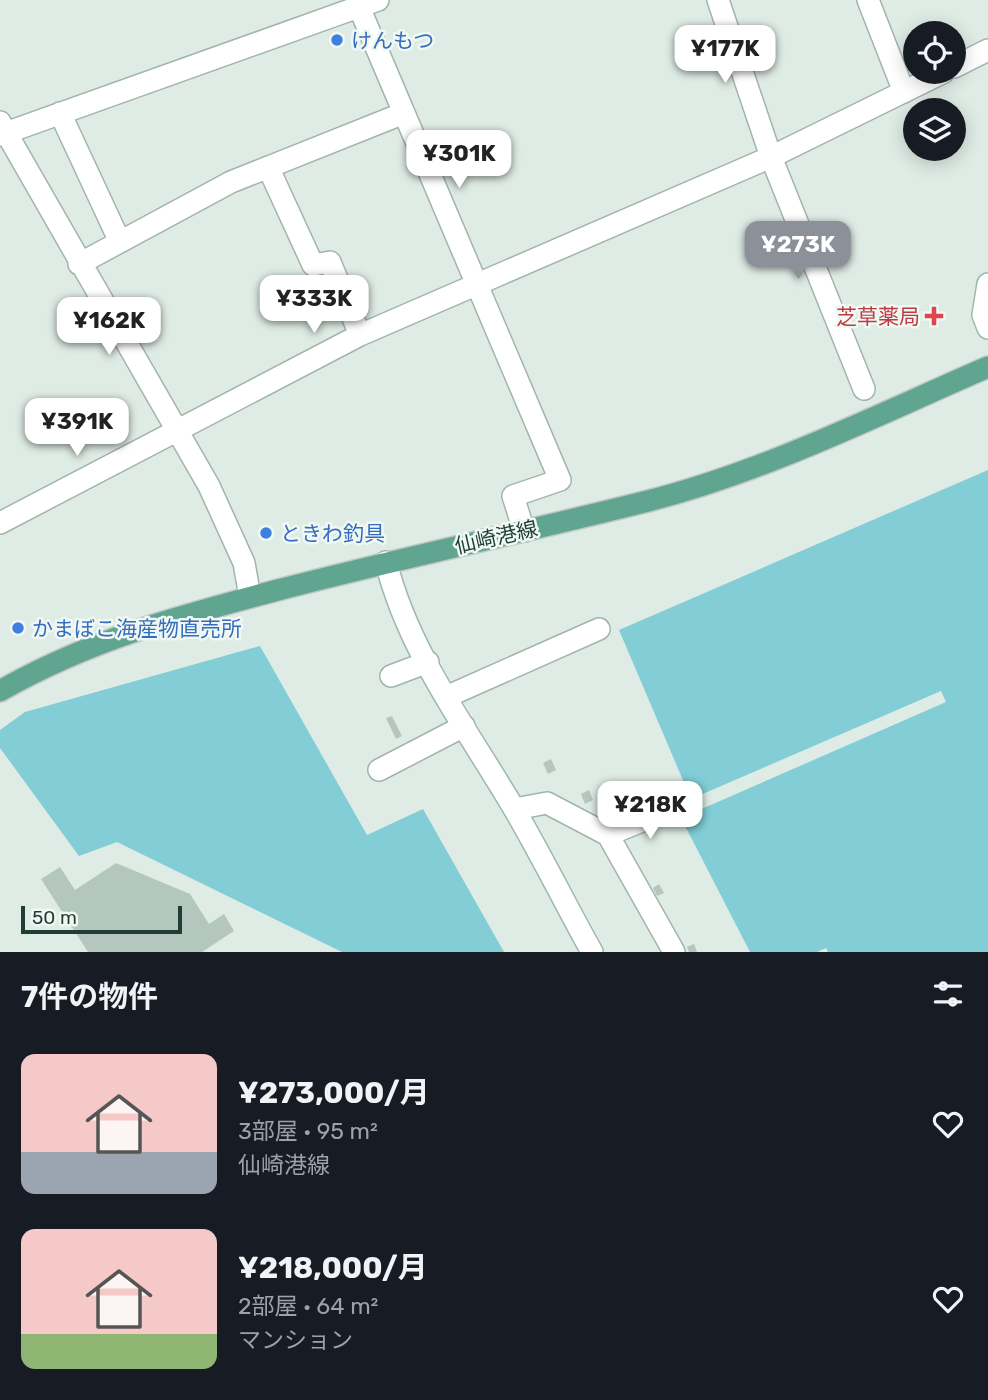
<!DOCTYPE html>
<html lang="ja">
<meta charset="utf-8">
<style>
:root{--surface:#171b24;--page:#242831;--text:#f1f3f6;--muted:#9ea1a6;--accent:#8c9099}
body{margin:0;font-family:Rubik,"Noto Sans JP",sans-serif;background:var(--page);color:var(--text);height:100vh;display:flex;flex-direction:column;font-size:26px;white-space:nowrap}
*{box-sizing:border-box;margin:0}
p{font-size:23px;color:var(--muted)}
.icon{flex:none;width:38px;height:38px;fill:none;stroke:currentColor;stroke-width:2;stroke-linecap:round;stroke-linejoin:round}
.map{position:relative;height:952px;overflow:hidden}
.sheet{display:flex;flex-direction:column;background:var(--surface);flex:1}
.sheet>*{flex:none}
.tools{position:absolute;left:903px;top:21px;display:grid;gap:14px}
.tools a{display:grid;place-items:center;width:63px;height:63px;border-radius:50%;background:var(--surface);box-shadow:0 4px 18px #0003;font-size:35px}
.scale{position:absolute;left:21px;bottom:18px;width:161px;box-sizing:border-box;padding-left:7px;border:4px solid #1f3d33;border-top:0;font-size:19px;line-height:24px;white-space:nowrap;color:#1f3d33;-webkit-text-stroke:5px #f0f8f3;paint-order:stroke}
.price{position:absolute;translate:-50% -60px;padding:0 16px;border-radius:14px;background:#fff;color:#222;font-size:23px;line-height:46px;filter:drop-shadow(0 2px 4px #0008)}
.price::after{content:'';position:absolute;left:50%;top:42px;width:21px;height:16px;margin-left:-10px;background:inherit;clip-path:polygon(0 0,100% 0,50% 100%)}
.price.selected{background:var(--accent);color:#fff}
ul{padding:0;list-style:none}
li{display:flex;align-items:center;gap:21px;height:175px;padding:0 21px}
li span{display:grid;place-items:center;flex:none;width:196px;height:140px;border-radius:14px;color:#555}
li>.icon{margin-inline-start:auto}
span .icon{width:84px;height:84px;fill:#fffc;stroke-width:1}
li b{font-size:30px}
h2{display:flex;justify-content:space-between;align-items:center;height:84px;padding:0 21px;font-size:30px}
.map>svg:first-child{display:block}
</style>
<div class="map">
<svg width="988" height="952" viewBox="0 0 988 952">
<rect width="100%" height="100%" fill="#dfece5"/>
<!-- water -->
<path fill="#82cdd6" d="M988,470V952H828L826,948L817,952H750L681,818L946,702L941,691L691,799L619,630Z
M260,646L367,835L423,809L504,952H342L117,842L79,856L0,748V730L25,712Z"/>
<!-- building -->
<path fill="#b4c7be" d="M392,716L402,736L396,739L386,718Z
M551,759L556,770L548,774L543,763Z
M589,790L593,800L585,804L581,794Z
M116,863L190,894L209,924L224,914L234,931L202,952H88L41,879L60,867L75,890Z
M659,884L664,893L657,896L653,888Z
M694,944L697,952H689L687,947Z"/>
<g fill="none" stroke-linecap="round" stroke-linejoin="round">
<!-- street casing -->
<g stroke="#a2b4ac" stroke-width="24">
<path id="street" d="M718,0L771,157L864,389
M868,0L904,92
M359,7L560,480L513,496L524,531
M954,67L988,50
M60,113L120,242
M0,122L209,486L244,563L250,597
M0,135L378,0
M268,167L313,265L330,262L360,335
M79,264L231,182L404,113
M0,523L360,335L771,157L944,72
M391,676L428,662
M446,697L599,629
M379,770L464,726
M515,809L547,803L608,835L674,952
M608,835L676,807"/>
</g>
<!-- secondary casing -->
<g stroke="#9db8ad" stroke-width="24">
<path id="secondary" d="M988,284L983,315L988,328
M386,562C408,651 467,729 513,807C541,854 565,904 592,952"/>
</g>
<!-- primary casing -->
<g stroke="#c0c9c6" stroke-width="24">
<path id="primary" d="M0,691C89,640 179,616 278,590C401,558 525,532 648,501C766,471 877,415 988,367"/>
</g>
<!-- street -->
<use href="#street" stroke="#fff" stroke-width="21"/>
<!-- secondary -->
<use href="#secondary" stroke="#fff" stroke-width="21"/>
<!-- primary -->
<use href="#primary" stroke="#60a590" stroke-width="21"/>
</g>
<!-- markers -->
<g fill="#3f7fe0" stroke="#f0f8f3" stroke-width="2.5">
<circle cx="337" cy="40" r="7"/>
<circle cx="266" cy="533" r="7"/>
<circle cx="18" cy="628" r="7"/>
</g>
<path fill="#e0444e" stroke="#f0f8f3" stroke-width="2.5" d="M930.5 305.5h7v7h7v7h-7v7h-7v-7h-7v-7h7z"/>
<g text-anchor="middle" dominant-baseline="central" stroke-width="5" stroke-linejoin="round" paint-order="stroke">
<!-- shop labels -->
<g font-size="21" fill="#366cbe" stroke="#f0f8f3" text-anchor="start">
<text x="351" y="40">けんもつ</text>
<text x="280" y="533">ときわ釣具</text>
<text x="32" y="628">かまぼこ海産物直売所</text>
</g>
<!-- health labels -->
<g font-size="21" fill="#be3a42" stroke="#f0f8f3" text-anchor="end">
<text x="920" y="316">芝草薬局</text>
</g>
<!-- street labels -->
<g font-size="21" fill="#1f3d33" stroke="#f0f8f3">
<text transform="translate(496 537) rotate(-13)">仙崎港線</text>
</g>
</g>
</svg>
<div class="tools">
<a><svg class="icon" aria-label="locate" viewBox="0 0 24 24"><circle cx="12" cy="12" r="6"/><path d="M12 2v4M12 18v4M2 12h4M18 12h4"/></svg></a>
<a><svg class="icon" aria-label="layers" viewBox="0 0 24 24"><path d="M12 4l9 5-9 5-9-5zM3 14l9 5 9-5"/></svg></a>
</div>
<div class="scale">50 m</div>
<b class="price" style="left:725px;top:85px">¥177K</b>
<b class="price" style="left:459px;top:190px">¥301K</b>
<b class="price selected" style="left:798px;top:281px">¥273K</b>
<b class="price" style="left:314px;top:335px">¥333K</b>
<b class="price" style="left:109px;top:357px">¥162K</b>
<b class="price" style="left:77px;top:458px">¥391K</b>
<b class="price" style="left:650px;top:841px">¥218K</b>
</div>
<section class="sheet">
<h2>7件の物件<svg class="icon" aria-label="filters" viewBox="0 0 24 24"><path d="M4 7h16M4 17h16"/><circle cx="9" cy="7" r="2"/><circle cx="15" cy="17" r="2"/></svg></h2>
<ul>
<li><span style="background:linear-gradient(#f6c9c9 70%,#9aa5b1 0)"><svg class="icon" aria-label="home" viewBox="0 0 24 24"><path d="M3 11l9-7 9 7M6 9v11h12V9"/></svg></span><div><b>¥273,000/月</b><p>3部屋 · 95 m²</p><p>仙崎港線</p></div><svg class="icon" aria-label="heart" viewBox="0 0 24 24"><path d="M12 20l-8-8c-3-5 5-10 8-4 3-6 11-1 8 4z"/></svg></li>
<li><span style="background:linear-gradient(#f6c9c9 75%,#8fb573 0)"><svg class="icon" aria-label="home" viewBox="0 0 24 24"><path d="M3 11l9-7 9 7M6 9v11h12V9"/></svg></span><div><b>¥218,000/月</b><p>2部屋 · 64 m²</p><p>マンション</p></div><svg class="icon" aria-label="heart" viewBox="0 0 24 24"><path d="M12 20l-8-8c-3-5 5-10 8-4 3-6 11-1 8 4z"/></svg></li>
</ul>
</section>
